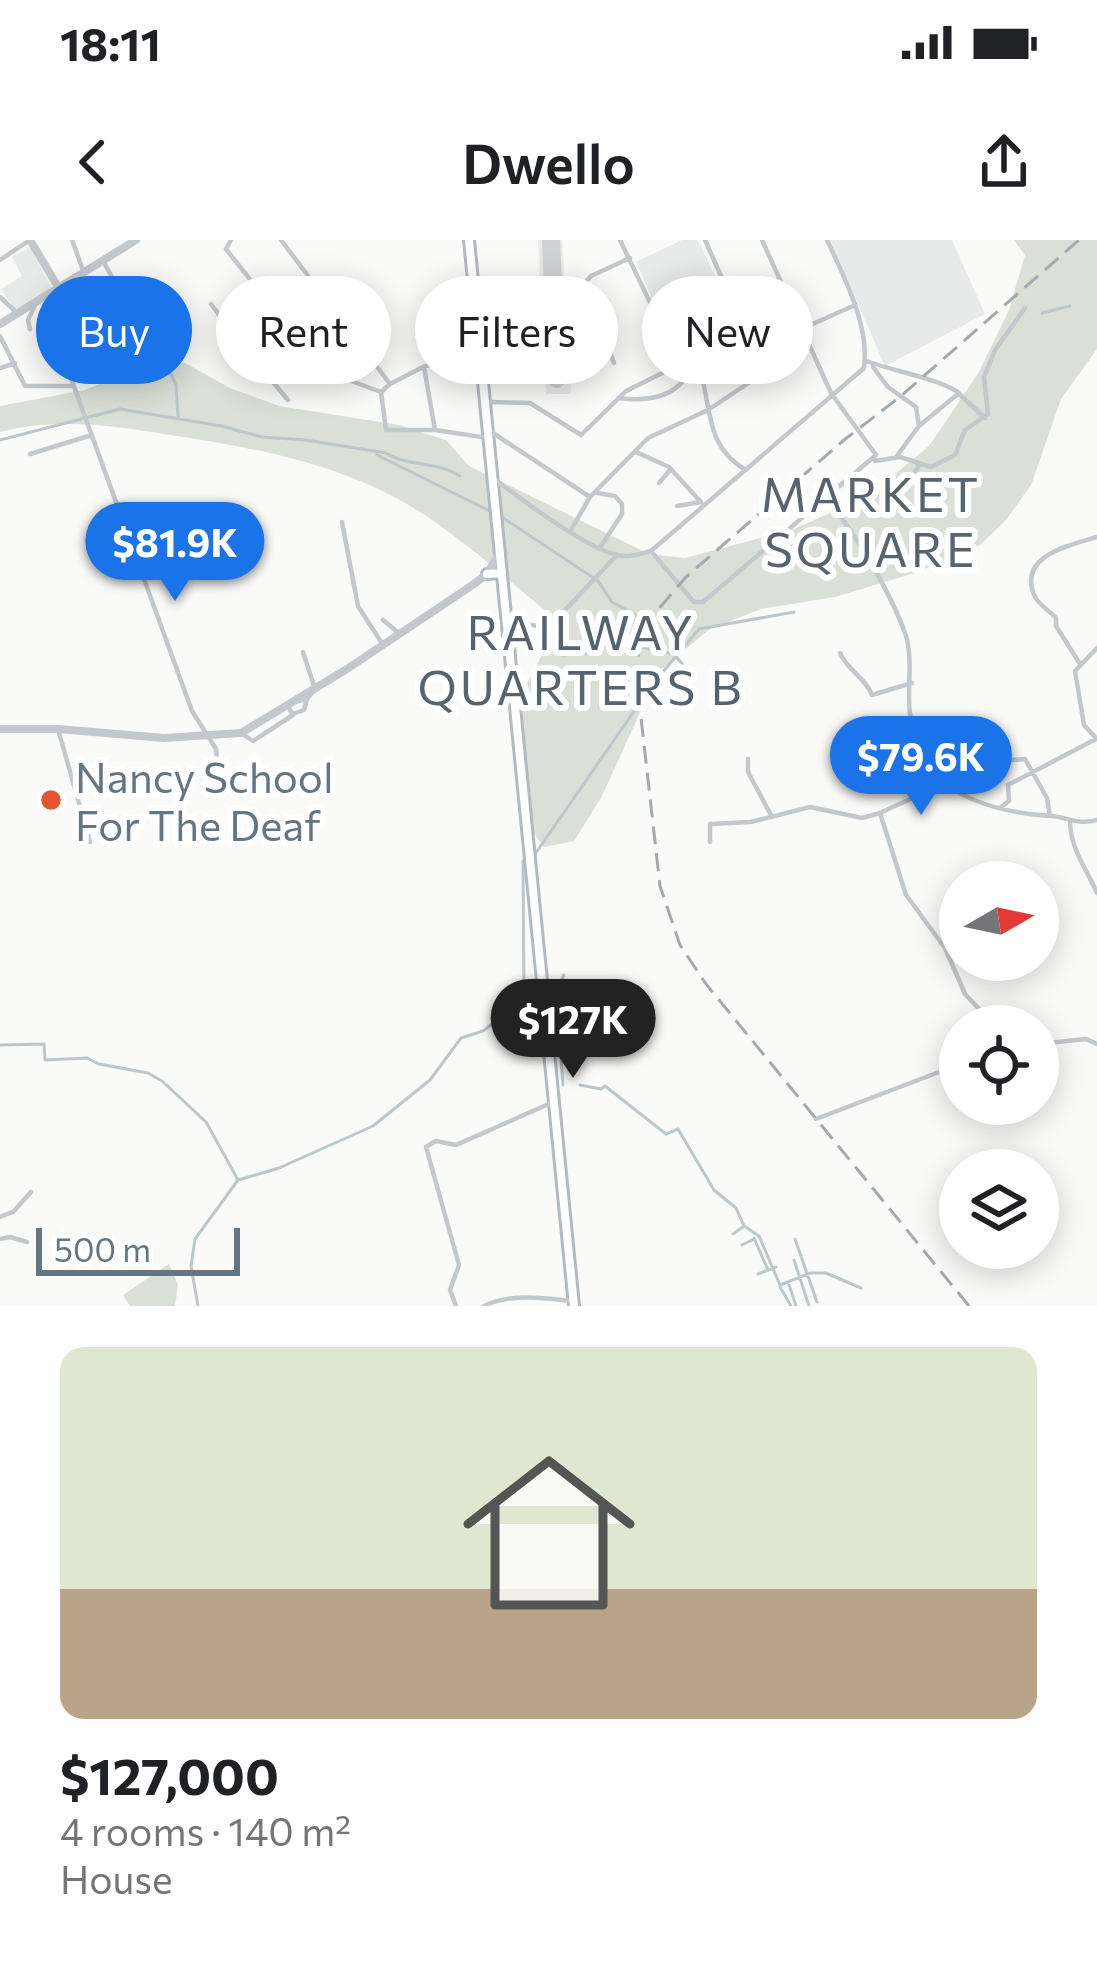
<!DOCTYPE html>
<meta charset="utf-8">
<style>
:root{--surface:#fff;--page:#f6f6f6;--text:#202124;--muted:#757577;--accent:#1a73e8}
body{margin:0;font-family:Commissioner,sans-serif;background:var(--page);color:var(--text);height:100vh;display:flex;flex-direction:column;font-size:45px;white-space:nowrap}
*{box-sizing:border-box;margin:0}
p{font-size:39px;color:var(--muted)}
.icon{flex:none;width:66px;height:66px;fill:none;stroke:currentColor;stroke-width:2;stroke-linecap:round;stroke-linejoin:round}
.map{position:relative;height:1066px;overflow:hidden}
.details{display:flex;flex-direction:column;background:var(--surface);flex:1}
.details>*{flex:none}
.hud{position:absolute;left:36px;top:36px;width:1026px;height:108px;display:flex;gap:24px}
.needle{width:78px;rotate:81deg}
.tools{position:absolute;left:939px;top:621px;display:grid;gap:24px}
.tools a{display:grid;place-items:center;width:120px;height:120px;border-radius:50%;background:var(--surface);box-shadow:0 6px 30px #0003;font-size:60px}
.scale{position:absolute;left:36px;bottom:30px;width:204px;box-sizing:border-box;padding-left:12px;border:6px solid #657683;border-top:0;font-size:33px;line-height:42px;white-space:nowrap;color:#657683;-webkit-text-stroke:9px #fff;paint-order:stroke}
.price{position:absolute;translate:-50% -102px;padding:0 27px;border-radius:42px;background:var(--accent);color:#fff;font-size:39px;line-height:78px;filter:drop-shadow(0 3px 6px #0008)}
.price::after{content:'';position:absolute;left:50%;top:72px;width:36px;height:27px;margin-left:-18px;background:inherit;clip-path:polygon(0 0,100% 0,50% 100%)}
.price.on{background:#222;color:#fff}
ul{padding:0;list-style:none}
li{display:grid;align-content:center;gap:24px;height:636px;padding:0 60px}
li span{display:grid;place-items:center;height:372px;border-radius:24px;color:#555}
li>.icon{margin-inline-start:auto}
span .icon{width:216px;height:216px;fill:#fffc;stroke-width:1}
li b{font-size:51px}
.chip{padding:0 42px;border-radius:54px;background:var(--surface);box-shadow:0 6px 30px #0003;font-size:42px;line-height:108px}
.chip.on{background:var(--accent);color:#fff}
.status{display:flex;justify-content:space-between;align-items:center;height:84px;padding:0 60px;background:var(--surface);direction:ltr}
.status svg{height:33px;fill:currentColor}
header{display:flex;justify-content:space-between;align-items:center;height:156px;padding:0 60px;background:var(--surface);font-size:54px;font-weight:600}
.map>svg:first-child{display:block}
</style>
<div class="status"><b>18:11</b><svg viewBox="0 0 49 12"><path d="M0 12V9h3v3zM5 12V6h3v6zM10 12V3h3v9zM15 12V0h3v12zM26 1h20v11H26zM47 4h2v5h-2z"/></svg></div>
<header><svg class="icon" aria-label="back" viewBox="0 0 24 24"><path d="M15 5l-7 7 7 7"/></svg>Dwello<svg class="icon" aria-label="share" viewBox="0 0 24 24"><path d="M12 15V3M7 8l5-5 5 5M5 13v7h14v-7"/></svg></header>
<div class="map">
<svg width="1097" height="1066" viewBox="0 0 1097 1066">
<rect width="100%" height="100%" fill="#fafaf8"/>
<!-- built -->
<path fill="#e8e9e9" d="M538,0H562L571,154H546Z
M682,0H698L740,90L679,120L636,22Z
M830,0H952L985,74L885,126Z
M30,7L52,49L17,72L1,49L22,36L12,17Z"/>
<!-- green -->
<path fill="#dadfd7" d="M1014,0H1097V109L1061,159L1031,245L1006,280L980,305L918,332L835,357L761,369L710,389L659,431L601,558L574,601L544,607L527,584L517,552L518,460L556,389L547,372C509,341 472,307 432,280C353,225 257,208 164,194C110,185 54,178 0,192V166L85,150L153,122L185,123L230,148L279,166L399,185L446,200L469,226L649,314L685,318L794,289L869,256L929,206L979,132L1009,70L1025,15Z
M169,1024L178,1045L175,1066H130L123,1055Z"/>
<g fill="none" stroke-linecap="round" stroke-linejoin="round">
<!-- stream -->
<path stroke="#bbc7cb" stroke-width="3" d="M1042,73L1070,66
M165,122L176,145L178,177
M0,200L120,169L221,186L262,197L306,200L386,213C408,227 437,221 460,236
M377,215L500,276L598,341L612,362L644,380L636,406L674,414L691,435
M601,385L605,391L637,393
M562,415L589,413L607,405L616,409L634,406
M530,799L524,755L523,621L533,617L635,470L644,466L651,446L699,389L794,372
M0,805L44,804L45,820L87,818L99,824L148,833L162,841L206,882L238,940
M571,829L577,799L573,756
M563,845L556,751L564,735
M580,845L601,849L605,846L666,894L678,889L714,950L736,968L744,986L759,996L780,1045L810,1033H826L861,1048
M733,994L743,987
M754,998L768,1030
M795,999L817,1062
M742,1005L754,999
M794,1020L809,1066
M758,1034L776,1027
M789,1045L796,1066
M780,1047L791,1066
M198,1066L191,1026L195,999L238,940L279,928L373,886L430,840L461,798L483,791L523,760"/>
<!-- runway -->
<path stroke="#ced2d4" stroke-width="18" d="M551,0L557,139"/>
<!-- secondary casing -->
<g stroke="#b3babf" stroke-width="14">
<path id="secondary" d="M469,0L574,1066
M487,334L502,333"/>
</g>
<!-- minor -->
<path stroke="#c3c8cc" stroke-width="4.5" d="M72,0L84,33
M231,0L226,9L317,124L327,132L381,152
M281,0L390,144L381,152L386,190H435L488,198
M620,0L683,131L702,137C711,173 708,209 746,230
M705,0L754,110L853,66
M0,20L30,0
M103,21L140,86L154,88L186,71
M52,53L68,130L192,471L216,509L220,549
M0,57L17,73
M211,64L245,109
M283,83L245,109L288,160
M30,89L28,80L37,61
M0,96L25,146H72
M866,121C890,130 943,140 959,153L919,186L896,217
M614,123L585,43L591,36L630,18
M424,127L435,190
M873,127L888,147L916,167L919,186
M0,128L15,123
M390,144L425,126L480,116
M959,154L985,178
M618,158C641,161 668,160 684,140L683,131
M488,162L530,163L581,195L626,151L745,92
M487,189L590,257
M636,212L669,227L701,262
M30,214L92,195
M875,221L900,217L931,227L955,215L965,190L988,174L984,137L995,110L1025,68
M496,240C522,260 591,312 622,316C632,317 642,313 651,311L864,128C870,86 844,37 827,0
M659,243L671,229
M895,248L907,245L920,224
M597,253L615,256L622,264V274L601,306
M827,259C856,294 891,353 906,396C915,426 903,461 914,489C918,499 939,540 946,545C977,566 1015,574 1052,576C1070,578 1078,585 1097,580
M677,266L701,262
M342,282L358,366L383,405
M571,290L590,257L648,198L708,170L759,136L754,110
M651,311L694,362H703L876,215L831,153L762,0
M383,380L400,394
M505,380L548,388L617,315
M1097,408L1075,431L1084,485L1097,499
M840,413C848,431 865,437 872,455L912,443
M1080,424L1056,386V378C1049,370 1040,366 1035,357C1016,316 1070,305 1097,297
M294,462L307,459L315,449L303,412
M293,474L304,470L307,459
M58,489L90,602
M241,493L253,501L293,475L289,468
M748,519V532L772,577
M1011,520L1025,519L1047,558L1050,576
M1001,567L1009,561L1008,545L1096,499
M880,573L943,544
M1070,582C1071,610 1086,628 1097,653
M710,602V584L751,582L810,567L862,578L880,573L906,655L945,708L965,754L995,786
M1038,804L1086,799L1097,804
M816,879L960,824
M0,977L13,972L31,952
M0,999L10,997L27,1002
M456,1066L450,1050L459,1025L426,907L436,901L456,905L551,863
M484,1066C509,1053 545,1058 572,1061"/>
<!-- tertiary -->
<path stroke="#c3c8cc" stroke-width="8" d="M30,0L58,47
M0,84L136,0
M0,489H58L164,498L241,493L347,429L474,344L487,334L499,314"/>
<!-- secondary -->
<use href="#secondary" stroke="#fff" stroke-width="8"/>
<!-- rail -->
<path stroke="#a2aab0" stroke-width="3" stroke-dasharray="18 9" stroke-linecap="butt" d="M969,1066L706,744L680,705L660,646L637,442L639,409L650,379L686,337L844,200L901,156L1079,0"/>
</g>
<!-- markers -->
<circle fill="#e4572e" stroke="#fff" stroke-width="4.5" cx="51" cy="560" r="12"/>
<g text-anchor="middle" dominant-baseline="central" stroke-width="12" stroke-linejoin="round" paint-order="stroke">
<!-- poi labels -->
<g font-size="42" fill="#657683" stroke="#fff" text-anchor="start">
<text x="75" y="536">Nancy School<tspan x="75" dy="48">For The Deaf</tspan></text>
</g>
<!-- quarter labels -->
<g font-size="48" letter-spacing="3" fill="#57646e" stroke="#fff">
<text x="871" y="252">MARKET<tspan x="871" dy="55">SQUARE</tspan></text>
<text x="581" y="390">RAILWAY<tspan x="581" dy="55">QUARTERS B</tspan></text>
</g>
</g>
</svg>
<div class="tools">
<a><svg class="needle" viewBox="-14 -14 28 28"><path d="M0-13l5 13h-10z" fill="#e53935"/><path d="M0 13l5-13h-10z" fill="#757577"/></svg></a>
<a><svg class="icon" aria-label="locate" viewBox="0 0 24 24"><circle cx="12" cy="12" r="6"/><path d="M12 2v4M12 18v4M2 12h4M18 12h4"/></svg></a>
<a><svg class="icon" aria-label="layers" viewBox="0 0 24 24"><path d="M12 4l9 5-9 5-9-5zM3 14l9 5 9-5"/></svg></a>
</div>
<div class="scale">500 m</div>
<b class="price" style="left:175px;top:364px">$81.9K</b>
<b class="price" style="left:921px;top:578px">$79.6K</b>
<b class="price on" style="left:573px;top:841px">$127K</b>
<div class="hud">
<a class="chip on">Buy</a>
<a class="chip">Rent</a>
<a class="chip">Filters</a>
<a class="chip">New</a>
</div>
</div>
<section class="details">
<ul>
<li><span style="background:linear-gradient(#dfe7d0 65%,#b9a48a 0)"><svg class="icon" aria-label="home" viewBox="0 0 24 24"><path d="M3 11l9-7 9 7M6 9v11h12V9"/></svg></span><div><b>$127,000</b><p>4 rooms · 140 m²</p><p>House</p></div></li>
</ul>
</section>
